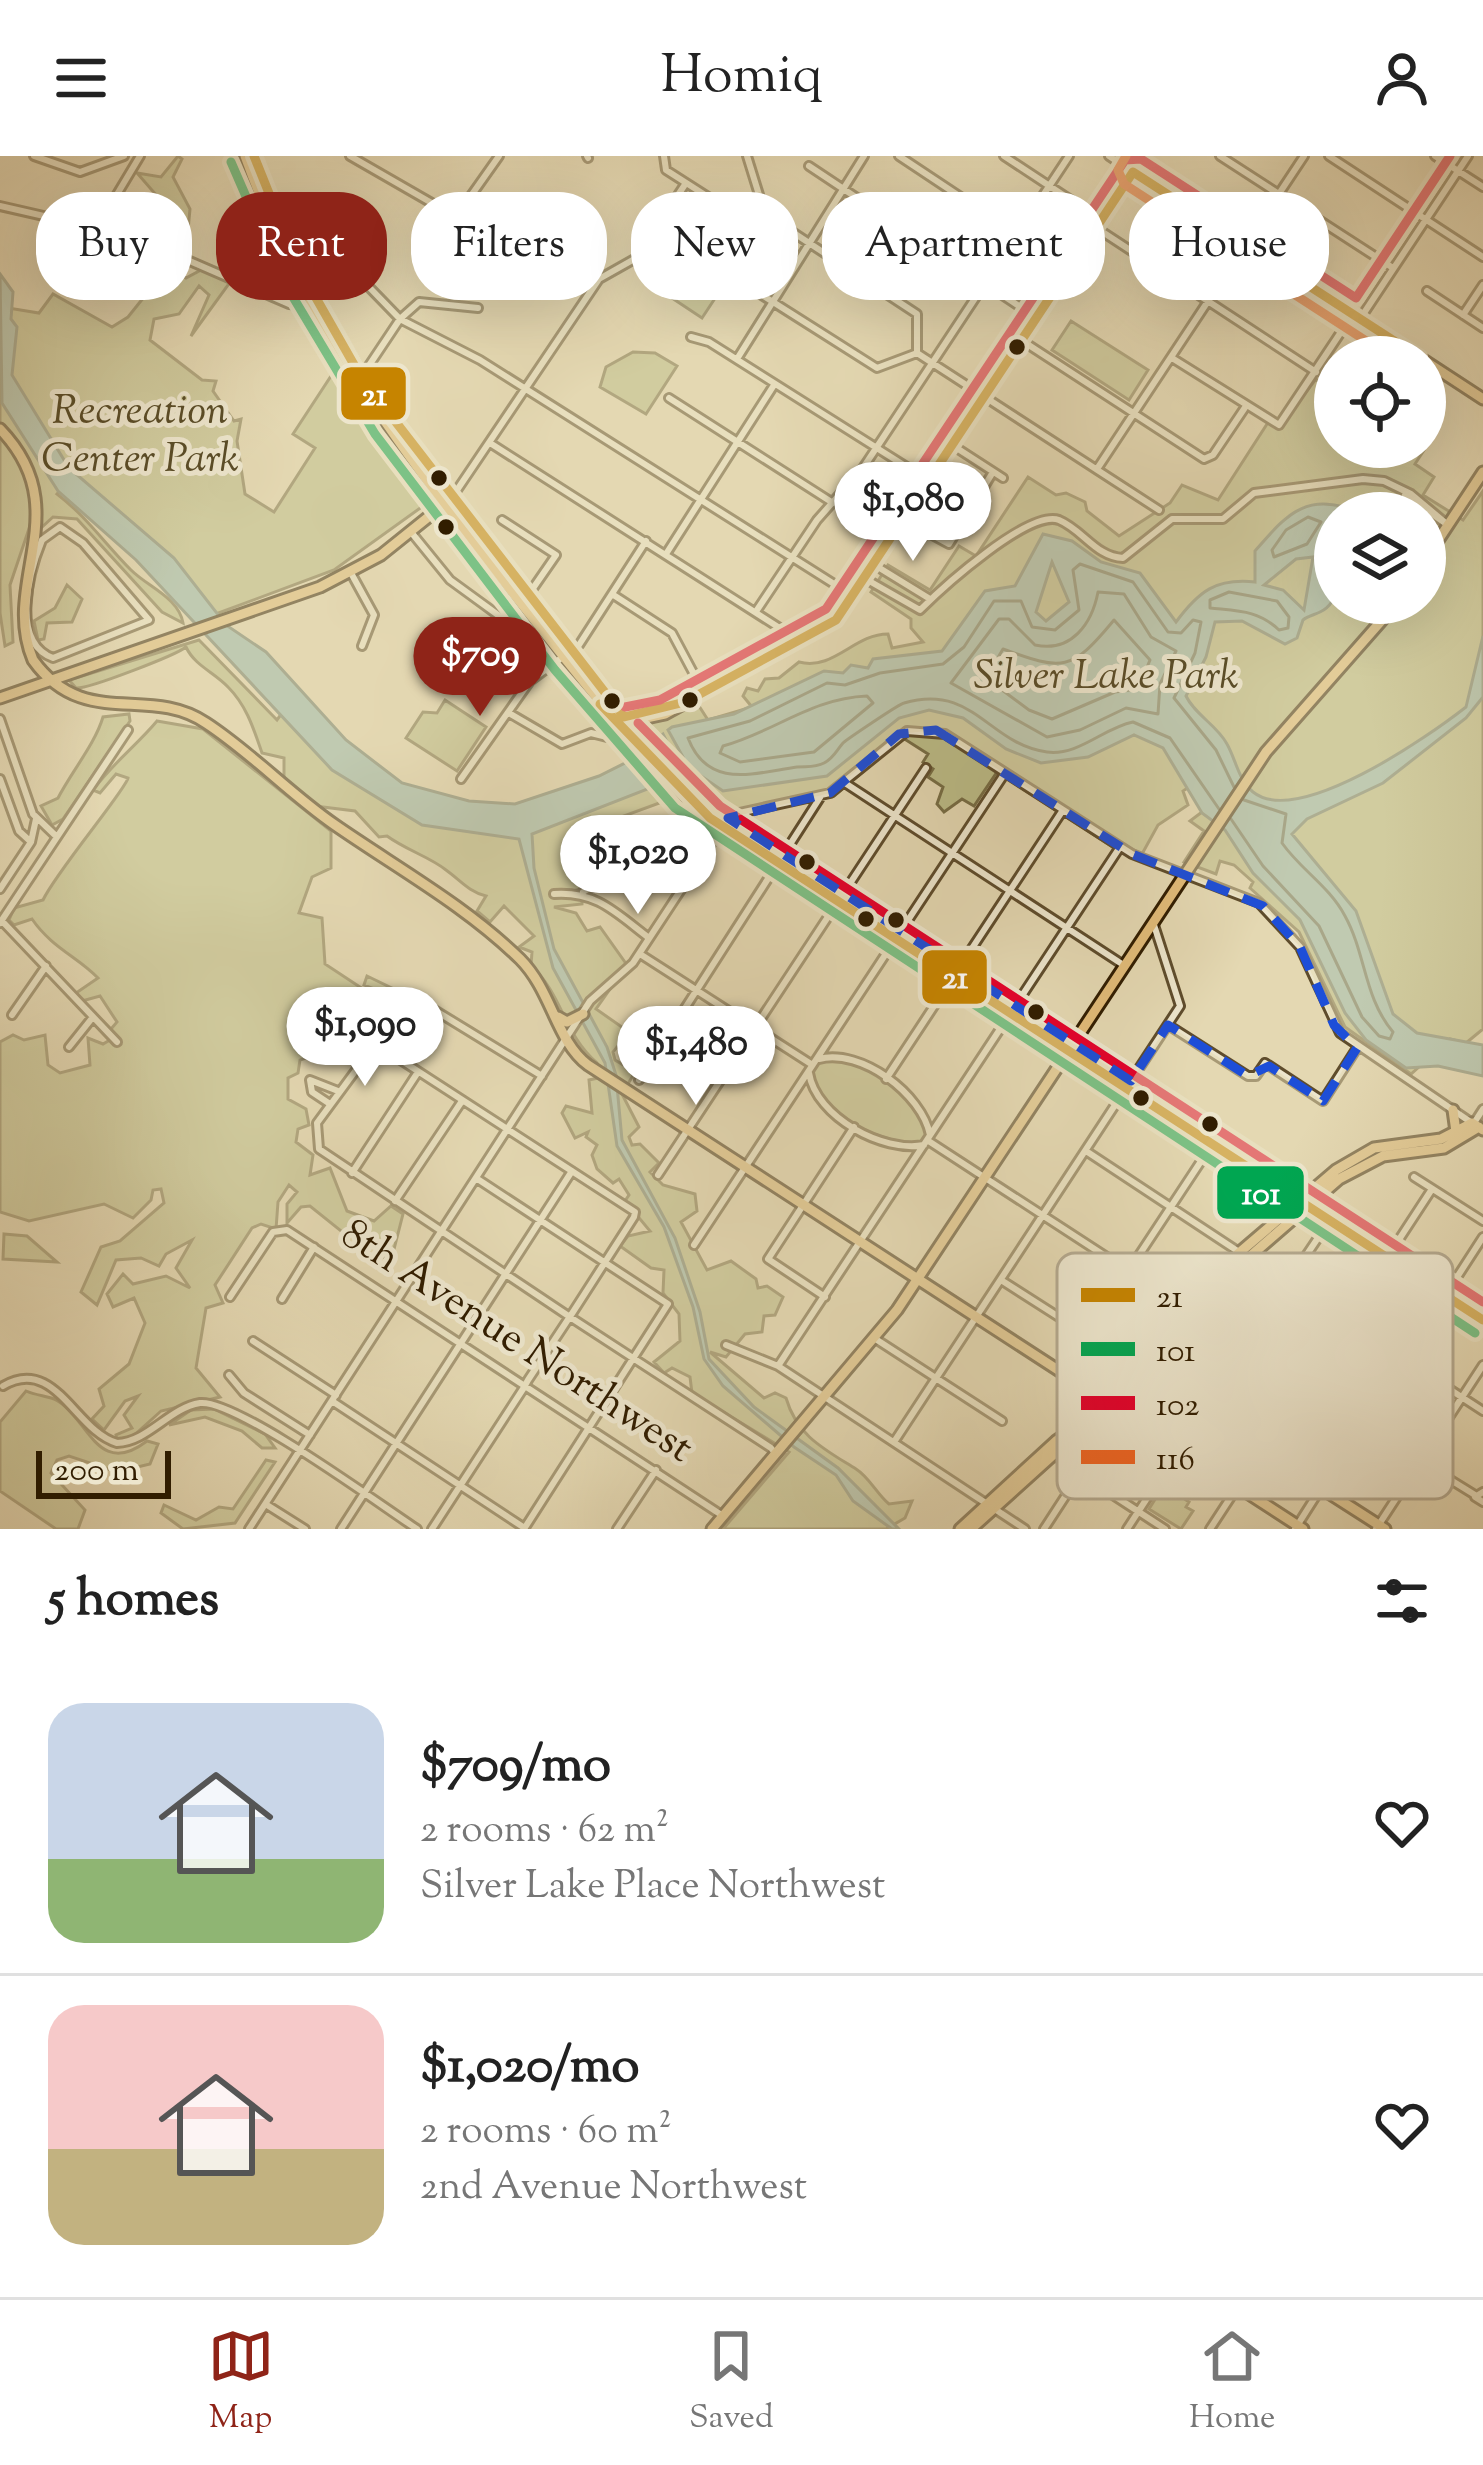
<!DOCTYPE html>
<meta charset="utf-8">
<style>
:root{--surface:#fff;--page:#f2f2f2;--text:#222;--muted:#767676;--line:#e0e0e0;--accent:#8f2418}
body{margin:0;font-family:"Sorts Mill Goudy",serif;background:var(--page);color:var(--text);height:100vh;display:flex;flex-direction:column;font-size:45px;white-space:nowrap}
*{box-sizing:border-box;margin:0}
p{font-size:39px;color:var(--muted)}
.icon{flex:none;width:66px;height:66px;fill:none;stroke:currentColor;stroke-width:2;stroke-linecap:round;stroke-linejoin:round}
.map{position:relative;height:1373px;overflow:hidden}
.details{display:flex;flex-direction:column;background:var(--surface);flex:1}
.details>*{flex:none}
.top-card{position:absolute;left:36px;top:36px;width:1413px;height:108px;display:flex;gap:24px}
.controls{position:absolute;left:1314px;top:180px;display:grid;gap:24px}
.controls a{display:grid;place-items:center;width:132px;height:132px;border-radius:50%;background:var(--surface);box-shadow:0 12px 48px #0002;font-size:60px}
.scale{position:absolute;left:36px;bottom:30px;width:135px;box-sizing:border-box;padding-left:12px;border:6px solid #311d00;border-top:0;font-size:33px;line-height:42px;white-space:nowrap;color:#311d00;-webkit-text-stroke:9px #ede6cd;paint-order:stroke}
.price{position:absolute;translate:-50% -102px;padding:0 27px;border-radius:42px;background:#fff;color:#222;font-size:39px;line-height:78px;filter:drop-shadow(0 3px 6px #0008)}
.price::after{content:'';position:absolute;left:50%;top:72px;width:36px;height:27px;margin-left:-18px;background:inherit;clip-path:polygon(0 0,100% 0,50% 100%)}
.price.current{background:var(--accent);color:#fff}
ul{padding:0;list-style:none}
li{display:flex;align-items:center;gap:36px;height:300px;padding:0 48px}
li+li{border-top:3px solid var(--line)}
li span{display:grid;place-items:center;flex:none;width:336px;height:240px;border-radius:36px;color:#555}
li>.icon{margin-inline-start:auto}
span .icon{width:144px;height:144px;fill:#fffc;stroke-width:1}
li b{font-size:51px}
h2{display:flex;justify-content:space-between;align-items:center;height:144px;padding:0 48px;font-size:51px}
.pill{padding:0 42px;border-radius:48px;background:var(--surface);box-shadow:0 12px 48px #0002;font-size:42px;line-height:108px}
.pill.current{background:var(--accent);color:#fff}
header{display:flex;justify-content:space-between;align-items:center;height:156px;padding:0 48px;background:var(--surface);font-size:54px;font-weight:600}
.tab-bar{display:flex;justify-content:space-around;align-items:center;height:168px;border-top:3px solid var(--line);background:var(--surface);font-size:33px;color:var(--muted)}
.tab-bar a{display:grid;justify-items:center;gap:6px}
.tab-bar .current{color:var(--accent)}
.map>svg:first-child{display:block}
</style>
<header><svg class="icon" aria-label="menu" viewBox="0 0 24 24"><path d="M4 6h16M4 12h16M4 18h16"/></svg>Homiq<svg class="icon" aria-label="person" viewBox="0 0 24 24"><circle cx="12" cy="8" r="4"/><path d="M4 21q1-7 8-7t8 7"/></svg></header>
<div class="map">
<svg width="1483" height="1373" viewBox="0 0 1483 1373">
<rect width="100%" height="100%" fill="#e4d8b2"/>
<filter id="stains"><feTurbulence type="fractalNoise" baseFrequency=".00167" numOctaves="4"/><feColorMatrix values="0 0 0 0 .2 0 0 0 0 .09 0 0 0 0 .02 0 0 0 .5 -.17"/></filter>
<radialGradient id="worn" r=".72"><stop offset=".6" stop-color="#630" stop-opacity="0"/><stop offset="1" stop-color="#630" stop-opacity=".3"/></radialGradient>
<!-- green -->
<path fill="#bbbc87" stroke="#766c44" stroke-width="3" fill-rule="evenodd" d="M178,0L182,3L173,21L190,53L187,85L179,83L171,56L137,17L161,21Z
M709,78L743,100L702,162L669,140Z
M165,96L189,107L181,119L186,122L203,113L231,125L191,180L209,139L199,130L179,158L154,163L150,184L202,224L216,225L213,235L234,265L241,263L237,285L245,338L274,356L315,292L293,278L335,214L430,345L334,414L205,462L67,327L57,338C87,361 105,388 131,414C148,431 179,442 183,467L162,456L77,363L53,361L42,371L36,352L10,429L13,486L5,490L0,457V143L2,151L39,157L53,138L112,171L128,161L168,111Z
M1071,165L1148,214L1129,244L1052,194Z
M633,196L655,197L677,210L646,258L600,231L606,211Z
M1316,223L1335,236V291H1420L1424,294L1415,308L1434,321L1423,339L1463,364L1483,335V873L1466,887L1450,883L1411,918L1345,871L1299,776L1250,732L1253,726L1234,709L1220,705L1216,718L1184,706L1204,675L1190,665L1202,656L1189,631L1183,635L1188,649L1158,669L1142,698L1118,686L1114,692L997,616L974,650L962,643L944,656L937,648L943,631L928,621L933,613L923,606L928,598L903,582L834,640L737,660L683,622L644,579L650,568L697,547L708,564L752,551L743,540L747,532L758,535L765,523L779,522L799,506C834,515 854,478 888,478L892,492L923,486L911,472V463L871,436L888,409L930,434L959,390L976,400L1028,321L1056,339L1066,337L1085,346L1087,355L1119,380L1170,347L1182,329L1218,344L1269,265L1281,268ZM1335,357H1425V447H1335Z
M67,429L82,443L72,466L47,467L44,483L38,484L34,465L55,452Z
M199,484L277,564L290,546L387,633L517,665L649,611L673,642L610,665L575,685L590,704L593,722L584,732L562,738L582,742V748L554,751L576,757L587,775L600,771L627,809L596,853L629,876L613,896L615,904L635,916L622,938L639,971L629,981L632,989L640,988L659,1007L650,1016L663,1029L695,1038L697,1055L681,1066L707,1114L731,1105L756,1123L758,1132L767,1130L783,1141L775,1159L764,1160L762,1176L745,1178L726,1201L710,1196L764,1242L775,1237L786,1242C797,1280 824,1293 856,1313C869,1321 877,1338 889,1348L912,1345L905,1362L886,1373H723L789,1296L692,1237L690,1221L672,1212L664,1217L654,1206L680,1185L679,1158L663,1137L664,1114L651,1112L620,1090L628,1080L650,1075L625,1045L629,1039L619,1023L613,1027L597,1013L592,999L597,989L586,981L588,976L575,982L562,957L566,950L592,957L589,924L598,922L597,907C564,879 563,840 531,809L532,796L519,791L534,780L504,750L490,766L477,755L486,740C469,736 460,724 446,714C430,701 406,694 387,680L379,681L355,655L315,650L284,624V602L262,597C254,574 247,550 228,531C214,516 195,510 186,491C176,499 89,533 76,532L69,524Z
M445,544L486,571L457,615L406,582L423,556L437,557Z
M129,558L130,565L63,663L52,669L41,650L58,642C72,615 95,588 103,561Z
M157,565L203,573L331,675V712L312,721L299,757L322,762L325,808L372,839L379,835L364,829L367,820L402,837L388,852L381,875L359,877L332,902L317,898L300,904L298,917L288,922V943L306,953L309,969L298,973L296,986L313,999L310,1019L330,1012L347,1055L374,1065L391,1050L403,1058L392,1101L384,1102L365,1082L341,1075L310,1050L301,1051L287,1067V1048L297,1036L289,1029L278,1046L276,1073L261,1068L252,1072L215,1129L223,1147L206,1152L196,1212L220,1241L161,1255L131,1282L117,1284L116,1279L132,1272L124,1259L138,1240L125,1245L104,1274L92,1263L104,1250L99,1233L129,1208L145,1167L134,1142L113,1151L107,1138L123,1118L133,1128L166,1120L190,1132L176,1112L192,1084L166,1098L159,1110L141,1102L116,1104L97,1149L81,1136L101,1091L120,1085L164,1047L161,1033L153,1034L151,1044L133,1062L104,1048L29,1065L0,1056V886L13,879L24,884L45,879L48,909L60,917L90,909L88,882L103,888L115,881L111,873L117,866L100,840L82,845L76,837L98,822C78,801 52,792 32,763L14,769L9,764L14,752L43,744C56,716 127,632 128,622L116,618L100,637L93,634C113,607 137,589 157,565Z
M826,901C891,915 900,923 930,979L924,989C875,984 844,969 812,930L811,908Z
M4,1078L27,1080L57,1106L3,1103Z
M26,1235C35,1239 46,1240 54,1243C88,1259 96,1324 147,1285L158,1288L150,1308L117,1316L69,1300L57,1304L51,1317L85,1354L78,1373H56L0,1335V1266Z
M214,1253L265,1278L275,1292H262L242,1275L205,1261L169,1269L191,1254Z
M266,1304L275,1306L235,1367L183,1373L161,1357L164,1349L196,1364L219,1351L233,1353Z
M1164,1329L1189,1346L1186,1351L1193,1355L1181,1373L1149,1353Z"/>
<!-- water -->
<path fill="#95b9b0" stroke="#6d7b6a" stroke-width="3" fill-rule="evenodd" d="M0,118L13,136L11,163L17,171L12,219L69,312L174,402L226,469L266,496L346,584L402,627L469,645L515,648L599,620L633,603L663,578L677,605L683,601L668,574L672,571L734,558L824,515L843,517L851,509L868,512L873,503L942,495L985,435L1015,430L1043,378L1072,385L1101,406L1140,417L1176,466C1199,435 1216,422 1255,426V395C1289,356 1306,335 1363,357H1335V382L1322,386C1327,406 1350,441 1320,456C1314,459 1308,460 1303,464L1297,482L1285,488L1242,465L1215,466L1206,501L1186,540C1195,559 1217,569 1227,588C1236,604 1238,623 1253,636C1298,672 1429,580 1466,551L1483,480V541L1466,562L1383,627L1307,663L1292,678L1356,755L1393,858L1417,877L1483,889V920L1438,910L1406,912L1366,884L1345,857L1300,764L1253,717L1225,674L1202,657L1163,592L1134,579L1088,601L1041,607L1006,593L963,562L929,554L899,562L827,620L723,635L688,611L663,627L532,678L534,712L554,793L607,891L616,919L622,984L675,1082L700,1156L709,1203L754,1251L838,1312L899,1373H892L853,1345L836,1319L794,1291L723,1230L704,1203L693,1151L664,1071L617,990L605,907L553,812L519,683L422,669L332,614L136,404L58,335L2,247ZM1313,401L1304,454L1283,434L1264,429L1296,403ZM1052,406L1069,446L1046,465L1036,456Z"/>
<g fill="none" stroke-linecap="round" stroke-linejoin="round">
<!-- shore -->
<path stroke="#636b58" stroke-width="3" d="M1308,361L1321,366L1307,388L1274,401L1272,394L1286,374Z
M1098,436L1124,438L1151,481L1176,495L1160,528L1158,558L1126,552L1080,574L1047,581L951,527L999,463H1009L1035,489C1072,497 1092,467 1098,436Z
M1229,436L1277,445L1289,461L1288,472L1279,474C1258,454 1238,455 1210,452V444Z
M1114,464L1150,504L1138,533L1115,536L1052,563L1029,554L986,522L1003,493C1063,515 1071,516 1114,464Z
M867,540L873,547L814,596L740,606L720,597L723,590C774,576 812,542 867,540Z
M1219,653L1170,582L1133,566C1103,572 1079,600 1047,596C988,588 974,527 904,547C899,548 846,584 843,587C836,595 834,602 824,607C815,612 807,610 797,611C754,617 708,634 688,582L750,565L827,527L845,529L880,517L943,508L964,491L994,445H1021L1032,471L1055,474L1079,454L1073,414L1080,408L1133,426L1168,476L1181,477L1193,464L1201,466L1195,497L1174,542L1216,594L1234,631
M1231,663L1263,710L1319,770L1362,861L1379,880L1390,883L1393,876C1364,842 1366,798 1345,760C1329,730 1301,714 1282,687L1286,658L1244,644"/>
<!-- minor casing -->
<g stroke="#5e4c2c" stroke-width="12">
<path id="minor" d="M34,0L80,16L124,0
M350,0L456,61L499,0
M587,0L588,2
M664,0L666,14L741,62L765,58
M747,0L765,58
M899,0L1069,113
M1004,0L1101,64
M1109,0L1133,16
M1220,0L1393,112
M1329,0L1483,101
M1435,0L1483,31
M809,10L1037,162
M0,50L118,77
M765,58L917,158V197
M1098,73L1316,216
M105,74L116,40L140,0
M132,80L289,148L311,150
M301,111L330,96L337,98L400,163L480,204L853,440
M743,127L877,212L917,197
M1427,135L1483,172
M117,136L155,88
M1463,159L1483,129
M1360,163L1468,0
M691,181L709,186L929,325
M1021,184L1204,303L1213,299L1246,250
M917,197L1159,354
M1172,202L1279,269L1353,158
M737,203L864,0
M360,223L400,163L419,146L478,152
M669,242L833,347
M490,287L800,485
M952,289L1003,322
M1097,313L1304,0
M1405,339L1448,369
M453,340L599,123L661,88L681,58L678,39L686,27
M903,363L949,388L993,316
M502,364L556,399L527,441
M60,371L83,387L149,464L53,502C10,486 29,416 42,384Z
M411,376L450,424L513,470L508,521L522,536
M666,398L774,229
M873,408L930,443
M351,417L374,459L362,490
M864,422L920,454C942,432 1029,353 1059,364C1083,374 1096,401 1123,402L1172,363H1223L1254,337L1363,323L1384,325L1411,338L1448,369
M612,438L672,477L704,537
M757,454L817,364L863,312L1069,0
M509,557L562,588L591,577L611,582L623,575
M0,563L33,658L57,681
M0,623L19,675L31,686
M461,623L530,525L579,489L646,385
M845,627L1125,810
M0,733L31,686L36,663
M583,736L710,662
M554,738C597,735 616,757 649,782
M2,765L117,886
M0,767L128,574
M640,798L811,908
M12,859L46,810
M1168,869L1248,920H1256L1265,907L1323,945L1357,892
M405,871L423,847L542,920
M69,891L93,861
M819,903C861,892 922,938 930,979
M809,917C816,961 883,997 924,989
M886,923L1063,654
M639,924L821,640
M330,948L312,936L310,924L338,935
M1474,967L1483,953
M927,984L1159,1135
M1086,995L1239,1096
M352,1017L418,916
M658,1019L926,612
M1414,1021L1483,1065
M476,1022L668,1148L524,1373
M395,1045L462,945
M694,1089L1005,617
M1250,1103L1483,1255
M1001,1124L1087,1179
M1450,1132L1483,1081
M230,1141L273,1076L287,1074L723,1360
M825,1141L768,1103L854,971
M282,1143L314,1091
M1204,1164L1304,1229
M874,1182L1002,1265
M253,1185L336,1239
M726,1189L778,1210L1025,1373
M1404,1204L1445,1140
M778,1210L1120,691
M1062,1216L1215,984
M229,1219L244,1237L310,1279
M3,1230C55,1199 75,1275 117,1287C148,1286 169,1252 200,1247C236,1243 379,1348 417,1373
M1182,1239L1224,1270
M332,1245L523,1371
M1195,1265L1330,1064
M894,1286L1180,850L1153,766
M1061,1305L1165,1373
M1420,1305L1475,1339
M1483,1336L1475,1341L1483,1346
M267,1349L305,1373
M249,1373L590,845L633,807L730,659L830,637L907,575L945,578L1132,698L1259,747L1300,791L1340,877L1472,967
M341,1373L572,1015
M432,1373L523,1233L528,1224L567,1165L573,1156L634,1061L635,1056L393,899L370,895L317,967L319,993L564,1157L570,1161L771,1292L775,1297
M617,1373L656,1314
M1044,1373L1109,1273
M1127,1373L1179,1293
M1210,1373L1432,1033
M1295,1373L1321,1332
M1376,1373L1483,1209"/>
</g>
<!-- major casing -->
<g stroke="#311d00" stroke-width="15">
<path id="major" d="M245,0C302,159 395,286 498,418C559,495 618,572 686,642L1483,1164
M254,0L299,112L373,239L587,518L692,637L1483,1154
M1133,16L1419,201
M1425,205L1483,243
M0,273C78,354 0,426 33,504C84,575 148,528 206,567C252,597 290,638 335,669C397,712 466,750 520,803C552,835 556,885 588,909L1303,1373
M1425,404L1483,316
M0,542L320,431L381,399L447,346
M627,566L665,558L836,464L1144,0
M558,861L567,866L583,858
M1453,954L1456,976
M1083,1226L1162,1268L1203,1267L1229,1273L1385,1373
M712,1373L897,1154L1266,596L1397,447
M960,1373L1056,1285L1132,1232L1212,1120L1336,1014L1374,992L1441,983L1472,967L1483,974
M971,1373L1062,1291L1139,1239L1216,1130L1339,1023L1383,1000L1444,992L1479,971"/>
</g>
<!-- minor -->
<use href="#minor" stroke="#ede6cd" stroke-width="6"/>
<!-- major -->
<use href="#major" stroke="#e2bc79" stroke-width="9"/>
<!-- bus-1 casing -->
<g stroke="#ede6cd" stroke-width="18">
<path id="bus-1" d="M254,0L299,112L361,221L624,561L685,546L836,464L1133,16L1419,201
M600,548L710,662L1483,1164"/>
</g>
<!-- bus-2 casing -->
<g stroke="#ede6cd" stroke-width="18">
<path id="bus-2" d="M231,6L281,121L375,278L555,514L675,652L1475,1177"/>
</g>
<!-- bus-3 casing -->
<g stroke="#ede6cd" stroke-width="18">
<path id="bus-3" d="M625,551L660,544L826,453L1125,4L1141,3L1356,142L1450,0
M638,567L720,650L1483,1146"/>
</g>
<!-- bus-4 casing -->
<g stroke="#ede6cd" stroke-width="18">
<path id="bus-4" d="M1126,0L1118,14L1124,28L1391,201"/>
</g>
<!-- bus-1 -->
<use href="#bus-1" stroke="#c68400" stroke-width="9"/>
<!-- bus-2 -->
<use href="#bus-2" stroke="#00a651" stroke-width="9"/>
<!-- bus-3 -->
<use href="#bus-3" stroke="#e4002b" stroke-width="9"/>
<!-- bus-4 -->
<use href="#bus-4" stroke="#f26522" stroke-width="9"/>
</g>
<!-- marked area -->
<path d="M0 0H1483V1373H0ZM936,574L1132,698L1263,750L1300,791L1334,869L1357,892L1323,945L1269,910L1248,920L1168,869L1131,925L728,662L830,637L899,578Z" fill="#e4d8b2" fill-opacity=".55" fill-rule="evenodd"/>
<path fill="none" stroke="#1d4ed8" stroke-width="9" stroke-dasharray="24 15" stroke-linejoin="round" d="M936,574L1132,698L1263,750L1300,791L1334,869L1357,892L1323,945L1269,910L1248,920L1168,869L1131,925L728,662L830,637L899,578Z"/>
<!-- markers -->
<g fill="#311d00" stroke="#ede6cd" stroke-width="4.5">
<circle cx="1017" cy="191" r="10"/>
<circle cx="439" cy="322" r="10"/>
<circle cx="446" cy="371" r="10"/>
<circle cx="690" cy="544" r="10"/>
<circle cx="612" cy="545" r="10"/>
<circle cx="807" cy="706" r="10"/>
<circle cx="866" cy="763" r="10"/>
<circle cx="896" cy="764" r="10"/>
<circle cx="1036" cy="856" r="10"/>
<circle cx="1141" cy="942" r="10"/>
<circle cx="1210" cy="968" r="10"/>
</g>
<g text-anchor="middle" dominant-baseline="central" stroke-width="10" stroke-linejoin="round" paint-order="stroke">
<!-- park labels -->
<g font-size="42" font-style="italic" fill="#5a4d28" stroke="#ede6cd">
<text x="140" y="257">Recreation<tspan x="140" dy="48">Center Park</tspan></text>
<text x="1106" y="522">Silver Lake Park</text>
</g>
<!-- street labels -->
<g font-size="42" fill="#311d00" stroke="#ede6cd">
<text transform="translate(516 1187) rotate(33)">8th Avenue Northwest</text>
</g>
</g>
<!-- legend -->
<rect x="1057" y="1097" width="396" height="246" rx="18" fill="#ede6cd" stroke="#b5aa90" stroke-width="3"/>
<rect x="1081" y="1132" width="54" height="14" fill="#c68400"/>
<rect x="1081" y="1186" width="54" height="14" fill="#00a651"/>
<rect x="1081" y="1240" width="54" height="14" fill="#e4002b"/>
<rect x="1081" y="1294" width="54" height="14" fill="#f26522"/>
<g font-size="33" fill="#311d00">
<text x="1156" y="1151">21</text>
<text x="1156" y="1205">101</text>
<text x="1156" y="1259">102</text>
<text x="1156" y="1313">116</text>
</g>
<g stroke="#ede6cd" stroke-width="4.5">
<rect x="339" y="209" width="69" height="57" rx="12" fill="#c68400"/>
<rect x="920" y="792" width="69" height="58" rx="12" fill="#c68400"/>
<rect x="1215" y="1008" width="91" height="57" rx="12" fill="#00a651"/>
</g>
<g font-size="33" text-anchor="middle" font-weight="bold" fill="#fff">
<text x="374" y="249">21</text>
<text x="955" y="832">21</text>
<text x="1261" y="1048">101</text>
</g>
<rect width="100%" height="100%" filter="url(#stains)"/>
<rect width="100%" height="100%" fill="url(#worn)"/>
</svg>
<div class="controls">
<a><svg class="icon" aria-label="locate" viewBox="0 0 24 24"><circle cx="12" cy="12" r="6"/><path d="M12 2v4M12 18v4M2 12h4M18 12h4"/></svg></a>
<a><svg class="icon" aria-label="layers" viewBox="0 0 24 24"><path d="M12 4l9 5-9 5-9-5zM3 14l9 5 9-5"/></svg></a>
</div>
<div class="scale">200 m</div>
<b class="price" style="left:913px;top:408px">$1,080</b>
<b class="price current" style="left:480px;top:563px">$709</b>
<b class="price" style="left:638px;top:761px">$1,020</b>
<b class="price" style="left:365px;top:933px">$1,090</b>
<b class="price" style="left:696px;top:952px">$1,480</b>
<div class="top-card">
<a class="pill">Buy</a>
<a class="pill current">Rent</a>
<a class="pill">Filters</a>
<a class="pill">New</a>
<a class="pill">Apartment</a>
<a class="pill">House</a>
</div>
</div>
<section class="details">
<h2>5 homes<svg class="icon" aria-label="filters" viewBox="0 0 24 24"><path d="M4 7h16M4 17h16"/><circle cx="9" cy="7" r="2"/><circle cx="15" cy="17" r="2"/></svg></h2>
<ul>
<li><span style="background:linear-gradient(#c9d6e8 65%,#8fb573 0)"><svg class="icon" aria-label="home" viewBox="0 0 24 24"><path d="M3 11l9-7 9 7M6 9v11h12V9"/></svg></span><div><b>$709/mo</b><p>2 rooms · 62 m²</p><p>Silver Lake Place Northwest</p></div><svg class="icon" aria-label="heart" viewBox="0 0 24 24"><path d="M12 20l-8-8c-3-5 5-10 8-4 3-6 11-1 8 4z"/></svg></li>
<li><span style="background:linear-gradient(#f6c9c9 60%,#c2b280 0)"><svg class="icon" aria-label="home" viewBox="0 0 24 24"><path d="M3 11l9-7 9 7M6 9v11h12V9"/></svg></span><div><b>$1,020/mo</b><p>2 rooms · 60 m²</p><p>2nd Avenue Northwest</p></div><svg class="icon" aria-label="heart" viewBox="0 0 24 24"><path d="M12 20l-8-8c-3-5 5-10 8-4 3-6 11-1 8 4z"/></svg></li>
</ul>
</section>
<nav class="tab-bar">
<a class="current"><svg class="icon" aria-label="map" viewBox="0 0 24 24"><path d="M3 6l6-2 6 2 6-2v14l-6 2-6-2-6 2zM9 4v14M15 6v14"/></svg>Map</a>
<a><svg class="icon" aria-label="saved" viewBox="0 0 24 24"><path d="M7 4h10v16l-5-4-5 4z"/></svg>Saved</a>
<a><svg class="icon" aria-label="home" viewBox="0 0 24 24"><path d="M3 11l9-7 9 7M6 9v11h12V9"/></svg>Home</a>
</nav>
